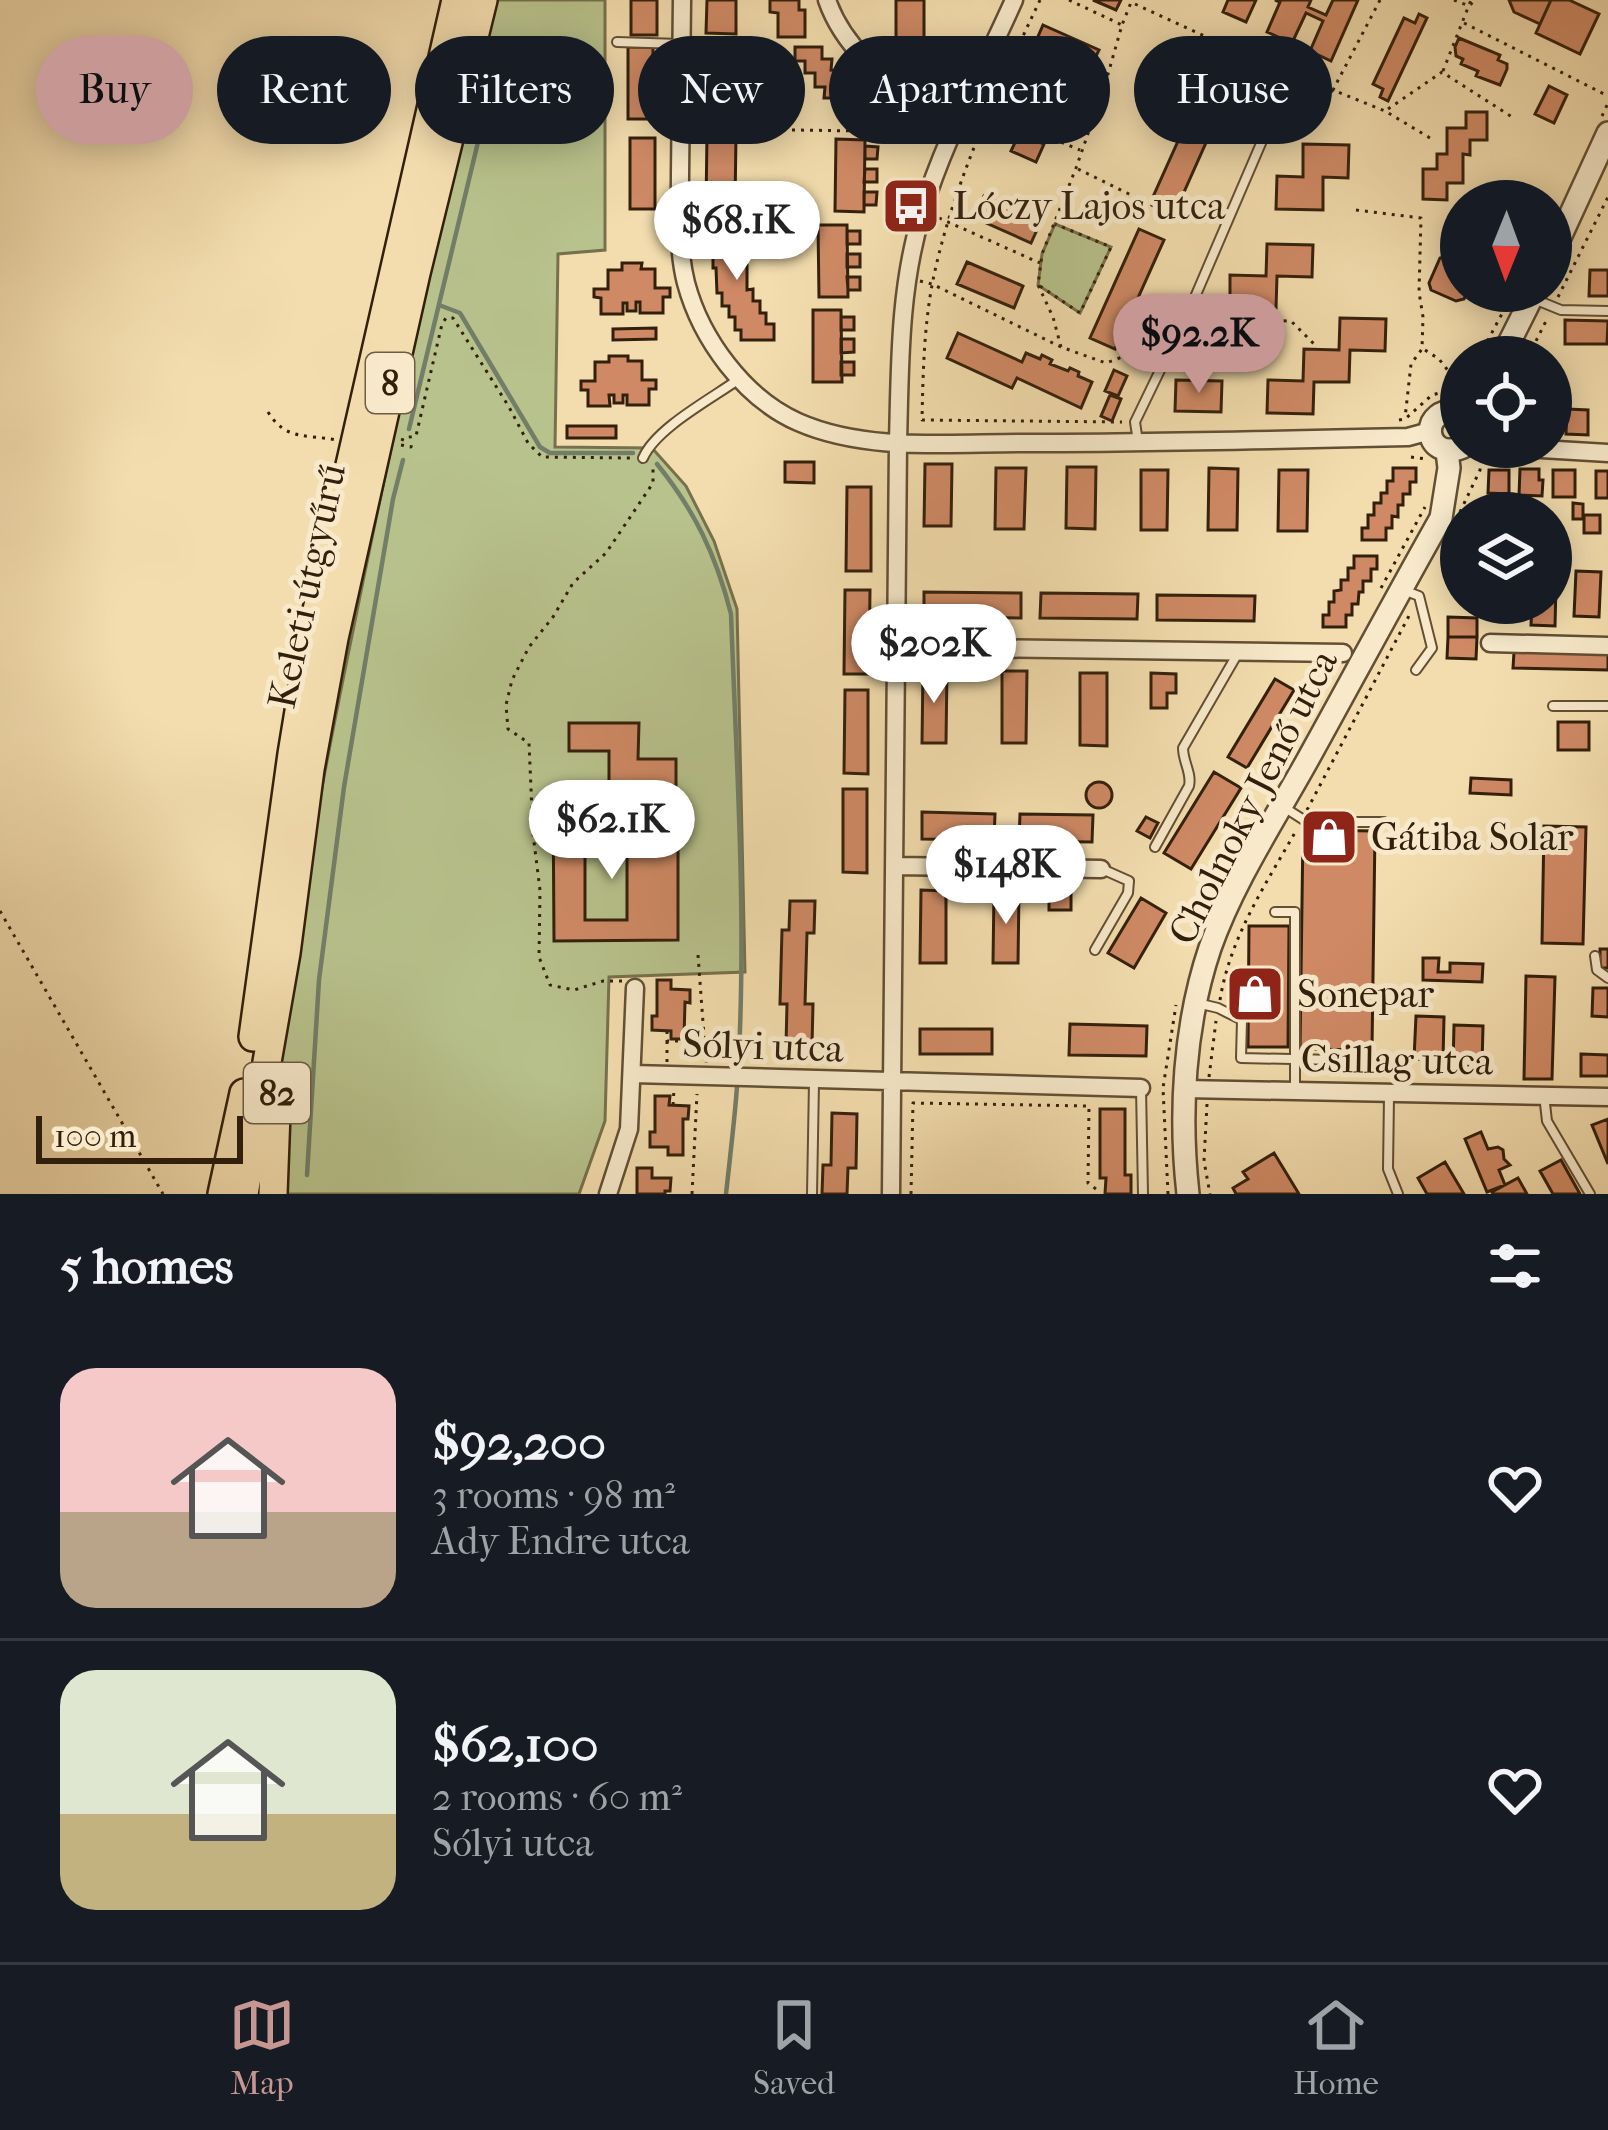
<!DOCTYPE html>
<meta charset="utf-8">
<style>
:root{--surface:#171b24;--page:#242831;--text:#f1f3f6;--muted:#9ea1a6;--line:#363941;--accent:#c59692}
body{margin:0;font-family:"IM FELL French Canon",serif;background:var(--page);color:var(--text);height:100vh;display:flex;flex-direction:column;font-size:45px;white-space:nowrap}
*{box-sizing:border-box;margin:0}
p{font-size:39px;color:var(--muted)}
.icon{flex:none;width:66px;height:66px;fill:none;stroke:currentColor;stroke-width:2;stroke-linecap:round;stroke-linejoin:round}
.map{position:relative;height:1194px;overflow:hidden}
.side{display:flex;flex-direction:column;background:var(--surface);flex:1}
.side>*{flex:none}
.hud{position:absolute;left:36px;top:36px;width:1536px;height:108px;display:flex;gap:24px}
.needle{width:78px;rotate:181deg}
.tools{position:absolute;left:1440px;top:180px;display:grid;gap:24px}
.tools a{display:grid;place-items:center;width:132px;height:132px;border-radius:50%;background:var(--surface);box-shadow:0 6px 30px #0003;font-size:60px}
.scale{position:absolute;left:36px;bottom:30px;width:207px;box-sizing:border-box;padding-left:12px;border:6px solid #33200c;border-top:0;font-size:33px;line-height:42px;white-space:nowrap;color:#33200c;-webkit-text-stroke:9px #f7e9ca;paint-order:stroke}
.price{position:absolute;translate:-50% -102px;padding:0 27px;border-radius:42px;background:#fff;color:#222;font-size:39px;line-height:78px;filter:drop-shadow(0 3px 6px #0008)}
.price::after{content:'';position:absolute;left:50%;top:72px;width:36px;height:27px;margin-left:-18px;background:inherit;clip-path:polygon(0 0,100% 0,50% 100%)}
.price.on{background:var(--accent);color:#111}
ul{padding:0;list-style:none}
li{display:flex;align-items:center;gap:36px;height:300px;padding:0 60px}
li+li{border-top:3px solid var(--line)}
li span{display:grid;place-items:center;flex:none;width:336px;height:240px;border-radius:36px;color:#555}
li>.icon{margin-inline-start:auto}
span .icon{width:144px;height:144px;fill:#fffc;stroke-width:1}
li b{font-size:51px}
h2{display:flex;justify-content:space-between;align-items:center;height:144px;padding:0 60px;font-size:51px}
.tag{padding:0 42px;border-radius:54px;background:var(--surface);box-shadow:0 6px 30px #0003;font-size:42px;line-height:108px}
.tag.on{background:var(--accent);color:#111}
.dock{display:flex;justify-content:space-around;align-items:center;height:168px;border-top:3px solid var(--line);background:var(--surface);font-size:33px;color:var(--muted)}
.dock a{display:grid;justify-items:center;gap:6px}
.dock .on{color:var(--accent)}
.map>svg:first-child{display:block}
</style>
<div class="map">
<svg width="1608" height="1194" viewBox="0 0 1608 1194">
<rect width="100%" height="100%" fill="#f3ddae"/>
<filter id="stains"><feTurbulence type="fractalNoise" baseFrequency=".00167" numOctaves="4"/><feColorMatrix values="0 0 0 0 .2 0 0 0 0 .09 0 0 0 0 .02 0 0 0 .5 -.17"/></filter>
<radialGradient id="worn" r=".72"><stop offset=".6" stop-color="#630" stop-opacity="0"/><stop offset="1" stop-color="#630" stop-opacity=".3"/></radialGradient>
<!-- green -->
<path fill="#b8c28c" stroke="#76714c" stroke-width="3" d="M488,0H605V250L558,254L555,447L652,448L686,486L714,541L737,609L745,972L609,977L605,1121L579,1194H263C280,1001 316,810 355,621C397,413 443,207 488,0Z
M1055,224L1111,247L1080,313L1038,285L1042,254Z"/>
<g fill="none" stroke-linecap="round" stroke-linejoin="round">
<!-- stream -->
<path stroke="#727e68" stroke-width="4.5" d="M439,305L460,313L540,447L550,453H633
M409,429L497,63
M657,464C695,511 716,555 731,614C736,752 745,891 740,1029C739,1084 732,1139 726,1194
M307,1175L319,980L344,787L393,499L403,460"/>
</g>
<!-- building -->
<path fill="#cf8a65" stroke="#33200c" stroke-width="3" d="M631,0H657V35H631Z
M707,0H736V34L706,33Z
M770,0H799V10H805V37H778V13L770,12Z
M896,0H924V66H896Z
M1093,0H1121L1116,10Z
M1228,0H1256L1246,22L1223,12Z
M1275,0H1311L1308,7L1326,15L1333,0H1358L1331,61L1310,51L1323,21L1306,13L1292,43L1267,32L1280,2Z
M1509,0H1551L1540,24L1514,12Z
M1551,0H1569L1599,14L1580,54L1536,33Z
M1419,14L1427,18L1388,101L1380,97L1383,89L1373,84L1404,18L1415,23Z
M1043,25L1099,50L1088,73L1033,48Z
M1459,38L1500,55L1498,60L1507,64V69L1500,85L1476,76L1478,71L1461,64L1463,59L1456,56L1455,47Z
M628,47H653V119H628Z
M708,47L737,48L736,120H707Z
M795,47H822V59H832L831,70L844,71V80L855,81L854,93H867V104H877V120H849V110H838V98H824L825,87H815V73H805V61H795Z
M930,77H950V88L930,87Z
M1549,86L1567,95L1554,123L1535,114Z
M1017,87L1074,113L1064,135L1007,110Z
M1201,90L1225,100L1176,210L1152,199Z
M1466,112H1487V140H1470V155L1463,154V183H1447V200L1423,199V169H1437V154H1447V128H1466Z
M714,120H729V134H714Z
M707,134H736L735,206H706Z
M1019,134L1044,144L1036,162L1011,151Z
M630,138H655V209H630Z
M836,139L865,140L864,212L835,211Z
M1303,144L1349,145L1348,178L1323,177V210L1276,209L1277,176L1303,177Z
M865,146L878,147L877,159H865Z
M865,169H877V182H864Z
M864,192H877L876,205H864Z
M984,196L1041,221L1031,243L975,218Z
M709,220H736V243H742V265H747V290L753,289V301H760V313H766V324H774V340H741V330H735V317H729V306H722V293H717L716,268H713V244H709Z
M818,225H847L848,297H819Z
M1139,229L1164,240L1115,349L1090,338Z
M847,231H860V244H847Z
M1267,244L1313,245L1312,277L1277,276L1276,308L1230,307V275L1266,276Z
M1458,250L1461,252V291H1468L1464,299L1456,301L1431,290L1429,283L1440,258L1447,256L1454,259Z
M847,254H860V267H847Z
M967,262L1023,286L1014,308L957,284Z
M622,263H642L641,269H655V288H670V297H663V313H640V302H636V311H627V303H623V314H601V298L594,297V289H608V270H622Z
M1590,270H1608V296H1589Z
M847,277H860V290H848Z
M813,310H841L842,382H813Z
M841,317H854V330H841Z
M1340,318L1386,319L1385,351L1350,350L1349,382H1314L1313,414L1267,413L1268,380L1303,381L1304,349L1339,350Z
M1565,320L1608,321L1607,344H1565Z
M656,328V339L613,340V329Z
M958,333L1022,362L1026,353L1040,359L1042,355L1052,360L1050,364L1068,371L1070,368L1079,372L1078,376L1092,382L1081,408L1017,378L1012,388L947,358Z
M841,339H854V352L841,353Z
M609,356H628V361H642V380H656V389H649V405H627V395H623V403H614V395H609L610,406H588V390H581V381H595V362H609Z
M841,362H854V375H841Z
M1114,370L1127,376L1118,396L1105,391Z
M1176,380L1222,381L1221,412L1175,411Z
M1110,395L1121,399L1112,421L1101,416Z
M1551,405H1558L1557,433H1551Z
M1567,409L1588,410V435L1566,434Z
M567,426H616V438H567Z
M785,462H814V483L785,482Z
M925,464H952L951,526H924Z
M1067,467H1096L1095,529L1066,528Z
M996,468H1026L1024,529H995Z
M1209,468L1238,469L1237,530H1208Z
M1393,468H1416V482H1410V494H1403V505H1398V517L1392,516V528H1386V540H1362V528H1368V515H1374V503H1381V493H1387V481H1393Z
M1520,469H1539V480H1543L1542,496L1519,495Z
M1141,470H1168L1167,530H1141Z
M1279,470H1308L1307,531H1278Z
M1489,470H1509V494L1488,493Z
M1553,470H1575V497H1553Z
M1596,471H1608V498H1596Z
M847,487H871V571H846Z
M1573,503L1583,504V519H1573Z
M1584,515H1600V533H1584Z
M1354,556H1377V569H1371V581H1363V592H1359L1358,604H1352V615H1346V627H1323V615H1329V602H1334V591L1341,590V580H1348V568H1354Z
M1450,564L1461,565V587H1450Z
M1576,571L1601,572L1599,617L1574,616Z
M1551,585H1556L1555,626L1531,625L1532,603H1551Z
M845,590H870L869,674H844Z
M924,592L1021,593V618L924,616Z
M1041,593L1138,594L1137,619L1040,618Z
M1157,595L1255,596L1254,621L1157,620Z
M1448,617L1477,618V637H1448Z
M1448,637H1477L1476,659L1447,658Z
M1514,652L1608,654V670L1513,668Z
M923,669H947L946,743H922Z
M1002,671H1027L1026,743H1002Z
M1080,673H1107V746L1080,745Z
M1151,673L1176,674V693H1167V708H1151Z
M1275,679L1294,690L1247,768L1228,757Z
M845,690H868V774L844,773Z
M1558,722H1589V750H1558Z
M569,723H639L638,759H676V786H609V751H569Z
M1214,772L1241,788L1191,869L1164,853Z
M1471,778L1511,780V795L1470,793Z
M1086 795a13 13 0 1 1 26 0a13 13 0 1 1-26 0Z
M553,789H585V920H627V841H678V940L554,941Z
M843,789H867V873L843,872Z
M922,812L995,814L994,840L922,839Z
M1020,814L1093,815L1092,842L1019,841Z
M1146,817L1158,823L1150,838L1137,831Z
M1544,826L1586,827L1583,944L1542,943Z
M1303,830L1375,831L1372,1050L1300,1049Z
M921,890L946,891V963H920Z
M994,890H1019L1018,963H993Z
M1049,893L1071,894V910H1049Z
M1141,898L1166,913L1134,968L1108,953Z
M790,901H815L814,933H807L805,1004H813L812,1045H786L787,1004H780L782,930H789Z
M1249,926H1289L1288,1047H1248Z
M1600,949H1608V968H1600Z
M1423,958H1439L1438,972H1450V963L1483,964L1482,982L1423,980Z
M1526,976L1555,977L1552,1079H1524Z
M657,980H671V989L690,990V1003L685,1002L684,1039H671V1031L652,1030V1016H657Z
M1593,988H1608V1017L1592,1016Z
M1416,1016L1444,1017L1443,1060L1414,1059Z
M1070,1024L1147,1026L1146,1056L1069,1055Z
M1454,1025L1483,1026L1482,1067L1453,1066Z
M920,1029H992V1054H920Z
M1581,1054L1608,1055V1076H1581Z
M655,1096H670L669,1105L689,1106L688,1119H683V1155H668V1147H650V1132H655Z
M1100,1109H1125V1175H1131V1194H1105L1106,1178H1100Z
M832,1113L857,1114L856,1168H848L847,1194H822L823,1165H831Z
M1608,1119V1164L1592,1125Z
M1481,1132L1488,1149L1498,1147L1503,1150L1504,1159L1510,1165L1499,1170L1505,1185L1487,1192L1465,1139Z
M1274,1153L1299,1194H1236L1233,1188L1248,1179L1243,1172Z
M1561,1160L1580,1194H1553L1540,1171Z
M1445,1162L1464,1194H1427L1418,1178Z
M637,1168H652V1178H671L670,1191H665V1194H637Z
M1518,1178L1527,1194H1493L1492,1192Z"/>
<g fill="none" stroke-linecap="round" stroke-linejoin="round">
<!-- service casing -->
<g stroke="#634f34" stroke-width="12">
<path id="service" d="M617,42L680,44
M1534,299L1561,310L1608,311
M1138,442L1135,422L1192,304L1265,134
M643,458C656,428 711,399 739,379
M1403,590L1419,596L1432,648L1416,670
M1553,706H1608
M1282,806L1307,822H1384
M1155,847L1189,786C1192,773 1183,762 1183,748L1238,653
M1275,912H1295V1088
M1095,950L1128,893L1129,881L1102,869
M1595,956L1597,970L1608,978
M1197,1003L1218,1008L1242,1020L1241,1058L1381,1061
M1141,1088L1143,1194
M1544,1095L1547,1121L1590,1194
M1389,1096L1388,1169L1398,1194
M812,1194L814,1082"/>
</g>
<!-- minor casing -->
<g stroke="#634f34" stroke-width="21">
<path id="minor" d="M682,0C681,58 681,116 680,174C680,210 677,248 686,283C701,339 744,398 798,422C866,452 950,443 1024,443C1152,443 1280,440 1408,437L1430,431
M827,0C848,61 907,93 953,132
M1505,447L1608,453
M1490,643L1608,646
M896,647L1343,653
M895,866L1101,869
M633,1074L1141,1088
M1185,1089L1608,1097
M608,1194L629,1129L635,988
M891,1194L898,443C900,366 899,287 922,213C944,139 983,70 1014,0"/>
</g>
<!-- tertiary casing -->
<g stroke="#634f34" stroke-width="26">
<path id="tertiary" d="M1551,257L1608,133
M1502,357L1535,291
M1461,413C1418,402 1422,464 1463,447
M1188,1194C1179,1114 1184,1025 1210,948C1234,880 1277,816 1312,752C1355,674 1397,596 1441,518L1449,468L1447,451"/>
</g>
<!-- primary casing -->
<g stroke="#33200c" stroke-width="32">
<path id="primary" d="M253,1037L292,754L312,632L456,0
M222,1194L244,1093
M244,1194L286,953L310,769L334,638L416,273L483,0
M273,1194L277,1086"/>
</g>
<!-- path -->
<path stroke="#33200c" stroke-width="3" stroke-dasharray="3 6" stroke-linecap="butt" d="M1040,0C998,89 953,183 933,280C924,325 923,373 922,420L1122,422
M1069,0L1122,25
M1380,0L1333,90L1385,111L1430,138
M1454,0L1469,6L1475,0
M1135,4L1280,71L1333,90L1288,135
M1464,23L1608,96
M1209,43L1235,86
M1009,44L1104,88
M1443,71L1471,0
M978,108L1080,150
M1388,109L1442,72L1512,117
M1602,116L1608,103
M1227,121L1236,88L1231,52
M697,128H714
M729,129L927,132
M1078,169L1180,219
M1356,210L1421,218L1419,292L1423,317L1422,349L1411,364L1405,418
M939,218L1040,263
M920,281L932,284L1061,347L1106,363L1133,353
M1040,286L1080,313L1111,247L1055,224
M1558,297L1608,197
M1205,308L1235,320L1291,321L1315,345
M1061,347L1053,317L1038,285L1042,254L1076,168L1104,88L1122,25L1132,0
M1425,350L1439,359L1460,386
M1479,357L1514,291
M1528,357L1548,317
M268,412C286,441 306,434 336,440
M1399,420L1405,419L1432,395L1461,387
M402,441L403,438L416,436L442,324L446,318H453L509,407L528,443L542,457L631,458
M401,445L411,447L412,443
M1411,457L1426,459
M1460,512L1480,470L1484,447
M1381,588L1425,507
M1307,810L1411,612
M0,911L163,1194
M698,955L706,1063
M622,981H603L574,990L550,985L539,957L540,890L533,834L529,743L508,729L506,705L512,680L529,647L553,617L573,583L606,553L653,483V464
M1220,1000C1230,937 1266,884 1297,829
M667,1031V1041H703
M667,1041V1062
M1209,1077L1216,1021
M1207,1104L1204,1161L1210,1194
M673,1105L674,1089
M692,1194L697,1094
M911,1194L913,1103L1089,1106L1088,1183L1096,1189V1194
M1168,1194L1163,1088L1176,1005"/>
<!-- service -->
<use href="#service" stroke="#f7e9ca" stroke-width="8"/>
<!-- minor -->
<use href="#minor" stroke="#f7e9ca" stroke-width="16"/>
<!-- tertiary -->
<use href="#tertiary" stroke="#f7e9ca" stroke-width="21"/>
<!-- primary -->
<use href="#primary" stroke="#f3ddae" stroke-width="27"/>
</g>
<!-- icons -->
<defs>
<g id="bus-square" transform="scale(3)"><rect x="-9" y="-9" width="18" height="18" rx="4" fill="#8f2418" stroke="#f7e9ca"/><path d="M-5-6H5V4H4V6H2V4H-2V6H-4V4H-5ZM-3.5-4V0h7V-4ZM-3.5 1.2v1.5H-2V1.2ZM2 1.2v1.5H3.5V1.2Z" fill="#fff"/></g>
<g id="shop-square" transform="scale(3)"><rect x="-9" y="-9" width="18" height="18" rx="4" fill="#8f2418" stroke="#f7e9ca"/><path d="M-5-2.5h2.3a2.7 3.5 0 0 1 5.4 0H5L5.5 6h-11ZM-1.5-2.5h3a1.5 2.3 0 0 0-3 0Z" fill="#fff"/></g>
</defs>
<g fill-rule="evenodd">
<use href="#bus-square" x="911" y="206"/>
<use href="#shop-square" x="1329" y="837"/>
<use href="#shop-square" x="1255" y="994"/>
</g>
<g text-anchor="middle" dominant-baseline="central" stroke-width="10" stroke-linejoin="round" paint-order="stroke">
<!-- shield labels -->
<g fill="#f7e9ca" stroke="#6e5c45" stroke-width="3">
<rect x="366" y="353" width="48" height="60" rx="9"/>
<rect x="244" y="1063" width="66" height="60" rx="9"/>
</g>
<g font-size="36" font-weight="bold" fill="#33200c">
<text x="390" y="383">8</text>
<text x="277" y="1093">82</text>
</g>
<!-- poi labels -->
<g font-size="39" fill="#33200c" stroke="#f7e9ca" text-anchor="start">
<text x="953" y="206">Lóczy Lajos utca</text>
<text x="1371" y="837">Gátiba Solar</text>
<text x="1297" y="994">Sonepar</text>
</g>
<!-- street labels -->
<g font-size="39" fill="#33200c" stroke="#f7e9ca">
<text transform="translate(307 586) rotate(-78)">Keleti útgyűrű</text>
<text transform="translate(1253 797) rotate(-63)">Cholnoky Jenő utca</text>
<text transform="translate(763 1046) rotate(2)">Sólyi utca</text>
<text transform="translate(1397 1060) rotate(1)">Csillag utca</text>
</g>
</g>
<rect width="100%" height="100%" filter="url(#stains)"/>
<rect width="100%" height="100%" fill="url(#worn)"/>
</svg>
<div class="tools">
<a><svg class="needle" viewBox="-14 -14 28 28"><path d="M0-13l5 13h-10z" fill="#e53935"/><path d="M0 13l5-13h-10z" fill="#9ea1a6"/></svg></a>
<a><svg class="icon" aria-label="locate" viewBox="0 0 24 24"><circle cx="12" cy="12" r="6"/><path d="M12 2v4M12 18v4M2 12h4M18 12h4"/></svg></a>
<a><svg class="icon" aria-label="layers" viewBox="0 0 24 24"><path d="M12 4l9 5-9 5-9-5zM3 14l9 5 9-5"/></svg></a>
</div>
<div class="scale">100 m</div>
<b class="price" style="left:737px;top:283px">$68.1K</b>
<b class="price on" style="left:1199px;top:396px">$92.2K</b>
<b class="price" style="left:934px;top:706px">$202K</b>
<b class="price" style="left:612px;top:882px">$62.1K</b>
<b class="price" style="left:1006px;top:927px">$148K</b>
<div class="hud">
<a class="tag on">Buy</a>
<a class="tag">Rent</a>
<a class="tag">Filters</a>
<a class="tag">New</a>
<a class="tag">Apartment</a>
<a class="tag">House</a>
</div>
</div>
<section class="side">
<h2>5 homes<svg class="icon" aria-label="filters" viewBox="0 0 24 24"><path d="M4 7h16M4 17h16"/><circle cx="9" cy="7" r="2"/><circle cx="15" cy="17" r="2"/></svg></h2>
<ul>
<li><span style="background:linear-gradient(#f6c9c9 60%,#b9a48a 0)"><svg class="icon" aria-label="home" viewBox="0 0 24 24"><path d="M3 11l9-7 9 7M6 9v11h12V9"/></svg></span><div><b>$92,200</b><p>3 rooms · 98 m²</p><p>Ady Endre utca</p></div><svg class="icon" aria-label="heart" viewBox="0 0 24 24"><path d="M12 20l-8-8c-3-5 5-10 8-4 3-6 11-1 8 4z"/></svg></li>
<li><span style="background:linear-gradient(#dfe7d0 60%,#c2b280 0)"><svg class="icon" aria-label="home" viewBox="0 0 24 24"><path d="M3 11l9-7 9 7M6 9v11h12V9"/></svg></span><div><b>$62,100</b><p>2 rooms · 60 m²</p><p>Sólyi utca</p></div><svg class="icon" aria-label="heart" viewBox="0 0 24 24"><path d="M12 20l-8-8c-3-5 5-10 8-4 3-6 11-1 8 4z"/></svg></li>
</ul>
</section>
<nav class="dock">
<a class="on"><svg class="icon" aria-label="map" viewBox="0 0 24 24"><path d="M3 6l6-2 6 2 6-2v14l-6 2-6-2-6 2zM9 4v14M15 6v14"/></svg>Map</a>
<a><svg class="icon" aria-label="saved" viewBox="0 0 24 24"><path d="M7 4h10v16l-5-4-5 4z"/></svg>Saved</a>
<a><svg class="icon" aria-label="home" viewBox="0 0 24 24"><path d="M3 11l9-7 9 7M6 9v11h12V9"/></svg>Home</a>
</nav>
